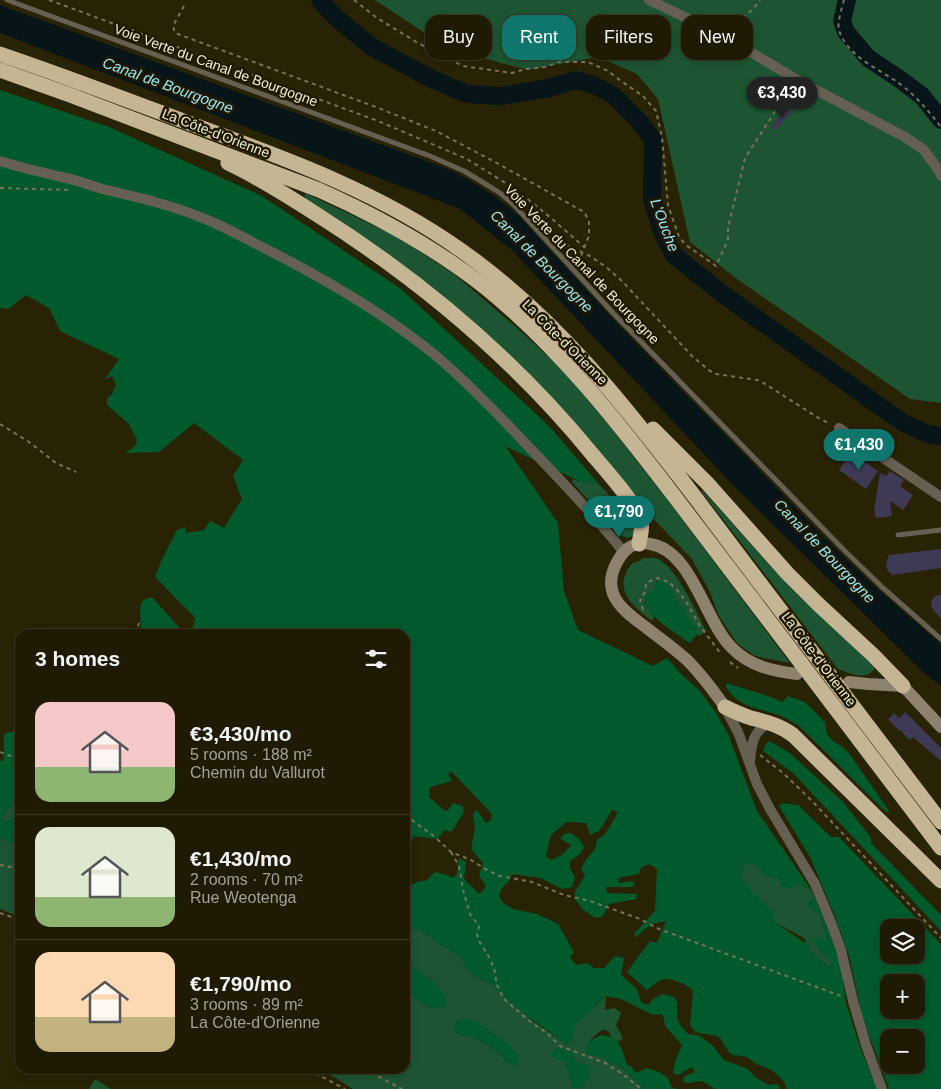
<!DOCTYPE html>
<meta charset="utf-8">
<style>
:root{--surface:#1f1a04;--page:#2c2713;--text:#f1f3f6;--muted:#a1a19a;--line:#3c3826;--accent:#0f766e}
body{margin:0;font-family:Arial,sans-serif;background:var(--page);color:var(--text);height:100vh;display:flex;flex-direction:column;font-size:19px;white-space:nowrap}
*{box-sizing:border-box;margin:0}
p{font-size:16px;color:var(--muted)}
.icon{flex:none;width:28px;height:28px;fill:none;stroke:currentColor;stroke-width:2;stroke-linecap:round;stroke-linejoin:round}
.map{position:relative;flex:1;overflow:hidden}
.drawer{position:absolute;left:15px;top:629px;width:395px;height:445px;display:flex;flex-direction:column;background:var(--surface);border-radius:15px;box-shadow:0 2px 8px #0003,0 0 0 1px var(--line)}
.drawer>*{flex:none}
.hud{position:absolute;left:425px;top:15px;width:440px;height:45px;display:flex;gap:10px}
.tools{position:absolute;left:880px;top:919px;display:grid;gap:10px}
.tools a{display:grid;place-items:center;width:45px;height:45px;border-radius:10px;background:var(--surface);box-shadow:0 2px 8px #0003,0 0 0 1px var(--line);font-size:25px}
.price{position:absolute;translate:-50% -42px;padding:0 11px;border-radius:18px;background:var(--accent);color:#fff;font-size:16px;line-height:32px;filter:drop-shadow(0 1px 2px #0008)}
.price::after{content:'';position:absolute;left:50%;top:30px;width:15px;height:11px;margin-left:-8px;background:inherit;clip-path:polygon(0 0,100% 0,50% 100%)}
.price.current{background:#222;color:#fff}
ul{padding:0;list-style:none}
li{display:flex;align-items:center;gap:15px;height:125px;padding:0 20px}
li+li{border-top:1px solid var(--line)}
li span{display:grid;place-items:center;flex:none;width:140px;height:100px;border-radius:15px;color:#555}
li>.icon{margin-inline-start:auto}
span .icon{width:60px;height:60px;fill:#fffc;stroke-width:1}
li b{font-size:21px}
h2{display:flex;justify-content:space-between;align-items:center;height:60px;padding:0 20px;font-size:21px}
.chip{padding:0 18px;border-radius:15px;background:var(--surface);box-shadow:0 2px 8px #0003,0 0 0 1px var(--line);font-size:18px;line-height:45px}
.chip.current{background:var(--accent);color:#fff}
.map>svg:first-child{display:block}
</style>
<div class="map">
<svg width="941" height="1089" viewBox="0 0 941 1089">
<rect width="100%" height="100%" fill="#292305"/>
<!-- green -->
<path fill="#1d5532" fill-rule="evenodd" d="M375,0H941V403L910,399L737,279L690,242L658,99L637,74L598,57L528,70L449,49Z
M305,193L396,236L455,275L516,327L562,369L607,423L666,498L790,663L755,656L737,643L719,616L710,592L692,559L646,511L619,478L559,409L305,199Z
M573,479L581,482L598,483L635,524V535L628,538L619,535L572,482Z
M702,490L774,570L799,596L874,665V670C864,681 850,673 838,669L701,491Z
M642,558C647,558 653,557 658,559C676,567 697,613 706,631L699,636L697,634V629L656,588L644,602L654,617L652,621C636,608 617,595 626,573C629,566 633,561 640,561Z
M20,800V814L6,822L0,819L14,801Z
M0,839L20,845V917L0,909Z
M749,862L756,865L768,877L778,878L790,888L798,884L810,888L814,896L807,905L820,915L826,934L827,940H821L820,951L834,962L830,967L823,964L810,951L804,938L774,922L742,881L740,875L745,865Z
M405,921L407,929L420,930L460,957L468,971L492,985L533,1021L566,1044L573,1040L574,1025L606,996L605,1010L615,1008L621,1013L616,1025L623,1038L618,1042L611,1037L608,1030L606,1031L604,1029L598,1033L589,1041L602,1057L624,1069L644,1089H353L334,1077L315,1069H405V989L430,1008L436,984L405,961ZM455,1021L518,1064L512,1066L499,1053L476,1038L458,1034ZM574,1060L588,1066L572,1087L566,1062Z
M95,1079L111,1089H89Z"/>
<!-- forest -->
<path fill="#005a2c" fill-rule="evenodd" d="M0,90L109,127L262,196L401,289L549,426L598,483L581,482L505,446L558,523L564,591L578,630L653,666L667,658L680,673L700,691L716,713L728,734L757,811L810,888L798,884L790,888L782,886L778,878L768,877L756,865L749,862L745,865L740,875L742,881L774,914V922L807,944L810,951L823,964L830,967L833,962L820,951L814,940L815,936L821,940H827L826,934L820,915L807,905L814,896L830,933L841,967L846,1003L860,1047L877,1089H787L785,1084L781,1078L770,1069L756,1064L747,1057L732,1055L728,1051L720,1038L716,1036L695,1032L690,1025L693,992C690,985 672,978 664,979C659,980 651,987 647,990L627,972L650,941L657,943L666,921L651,924L636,937L634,934L655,911L657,869L649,864L641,868L639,874L618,878L619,883L635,881L633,887H606L607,893L637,894L636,899L609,904L603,916L596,918L583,910L575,899V892L585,875L581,869L586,860L595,849L597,840L606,833L618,812L612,810L599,831L590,835L586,823L566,822L551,835L546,856L551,860L562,855L571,845L560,839L564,834L571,833L579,839L584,847L580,854L570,861V868L575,878L572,887L562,889L541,878L512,874L509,881L502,888L499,896L503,903L513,909L537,914L558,924L574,952L570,957L576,965L587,963L594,968H604L615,956L624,958L621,975L637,989L641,1002L648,1005L653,999L663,994L674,997L677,1002V1018L681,1026L688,1034L698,1035L712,1045L724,1060L748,1069L755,1077L768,1085L777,1084L780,1087L779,1089H715L702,1081L686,1083L682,1081L685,1076L695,1072L692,1067L678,1075L673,1073L675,1062L682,1045L665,1026L664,1018L662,1014L653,1015L621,999L605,996L575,1025L573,1040L566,1044L515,1007L492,985L468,971L460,957L420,930L407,929L405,921V888L417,882L427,880L435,872L447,875L453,878L457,874L459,858L466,862L464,879L479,894L486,887L479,875L483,863L471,849L475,828L473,814L477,810L486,823L490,821L492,814L451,771L448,774L452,781L430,787L429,797L445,811L448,810L453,803L463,806L464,812L451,832L445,830L437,839L414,836L406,854L405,864V634H190L192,631L195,618L155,577L162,559L177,530L185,527L186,533L204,530L210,521L224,528L242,499L233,476L243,460L194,423L159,452L125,453L135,446L137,440L129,424L107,405V398L112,394L116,385L112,376L105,379L119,359L60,331L49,308L26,295L8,309L0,308Z
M658,580L666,582L697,630V634L690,643C676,633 643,615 645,596L656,588L655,582Z
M152,597L185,634H141L140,607L143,600Z
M726,683L771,697L782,702L788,696L805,702L825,722L827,734L833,741L840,745L848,752L890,812H886L799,726C793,723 787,718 781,716C759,707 740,709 726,687Z
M14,731L20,732V800L14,801L0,819V761H2C7,752 1,743 5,733Z
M770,741L791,754L844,803L871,838V843L941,915V931L793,773L763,751L765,745Z
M782,803L798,805L831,837H839L941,944V1089H889L863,1019L849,956L834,914L810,857L779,806ZM889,928H916V955H889ZM889,982H916V1010H889ZM889,1038H916V1065H889Z
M20,814V821L19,822L20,829V845L0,839V819L6,822Z
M405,961L436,984L447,1000L446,1006C431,1015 416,998 405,989Z
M463,1018L475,1021L509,1045L519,1057L518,1064L512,1066L499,1053L476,1038L458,1034L454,1028L455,1021Z
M601,1035C620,1036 622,1049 627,1065L631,1066L636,1073L647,1068L659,1072L668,1078L672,1088H674L677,1089H644L624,1069L602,1057L586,1054C586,1041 591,1040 601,1035Z
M558,1047L574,1054V1060L588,1066C591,1077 587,1083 579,1089L572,1087L566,1062L549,1055Z"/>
<!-- water -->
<path fill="#071519" d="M0,5L448,169C474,182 497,196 519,216L611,317L825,538L872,584L941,644V686L924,673L730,482L512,250L460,209L0,33Z"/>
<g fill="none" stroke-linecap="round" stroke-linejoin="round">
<!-- river -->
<path stroke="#071519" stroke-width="18" d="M320,0L335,17L372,47L430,78L467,94L501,96L549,88L576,80L596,86L614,96L639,121L653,140L652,199L663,234L674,255L721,293L902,422L927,434L941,436
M847,0L842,21L846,32L868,58L901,80L922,96L941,120"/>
</g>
<!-- building -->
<path fill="#3e3954" d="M786,107L792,112L776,130L771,127Z
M851,453L878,471L866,489L839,470Z
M890,471L904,480L900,486L913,495L903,510L890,501L892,516L876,518L874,510L880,473L886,476Z
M941,549V568L892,575L888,571L886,566L887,560L889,555Z
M941,595V618L933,610L931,605L932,600L935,596Z
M905,712L941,748V761L913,737L910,740L900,730L899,731L888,719L894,713L899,718Z"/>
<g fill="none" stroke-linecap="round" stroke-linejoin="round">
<!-- path -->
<path stroke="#78735a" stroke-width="2" stroke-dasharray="4 4" stroke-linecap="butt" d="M49,0L378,121L467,159L515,189L551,218L584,247
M354,0L377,18L418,43L463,66L512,73L526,69L545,67L559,62H588L608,71L621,81L643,96L656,111L662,137L668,205L679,237L686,245L716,266L728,240V228L745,158L776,110L793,88
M844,0C842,7 837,23 839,30C848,59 883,70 904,87C918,98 930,113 941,127
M184,6L173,26L175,33L376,107L436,131L495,162L584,212L589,221V236L581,256L584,270
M731,29L754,8L760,0
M0,188L69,190
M558,241L590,256L606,267L621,280L692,356L710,371L716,374L757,380L762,382L817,417L830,424
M0,424L29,442L56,463L76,472
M643,610L640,600L645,592L646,583L657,578L669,582L678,591L687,603L700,626L721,654
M136,634L139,623
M730,662L738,668
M0,752L16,758L20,757
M760,755L783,773L812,801L941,938
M405,815L435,837L451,852L471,860L487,870L500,876L532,882L564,895L590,901L640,919L659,929L841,996
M451,852L459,866L464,894L470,914L479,926L477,935L479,941L489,957L494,968L497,985L504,999L532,1023L547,1033L560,1046L605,1063L624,1075L641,1089
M0,865L20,869
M0,913L20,920
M300,1069L315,1073L345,1089
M364,1069L402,1089"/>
<!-- service -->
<path stroke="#666053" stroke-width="5" d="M7,0L430,156L464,171L484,183L500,193L514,205L614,314L845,551L882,587L941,639
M898,535L941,530"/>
<!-- minor -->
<path stroke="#666053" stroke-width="10" d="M649,0L724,36L799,81L905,137L924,150L939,171L941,176
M0,161C22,168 44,173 66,178C78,181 90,185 102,189C136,197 168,204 200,217C224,226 246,239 268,250C327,280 384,313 435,355C467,382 496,412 524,442C559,478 592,513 623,551
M839,428L941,497
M725,708L738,732L757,784L770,809L815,884L832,925L841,950L853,1001L866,1045L882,1089
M750,761C752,742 752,735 768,722"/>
<!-- secondary -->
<path stroke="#8c826e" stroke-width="12" d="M849,682L868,684L903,686L941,727
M725,707C713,690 701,674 687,660C675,649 661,639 648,629C627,613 601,597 615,566C618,560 621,554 626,550C632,544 642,542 650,544C692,550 704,620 732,648C750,666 772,671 797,674"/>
<!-- motorway -->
<path stroke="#c4b595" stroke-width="15" d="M0,54C65,76 130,101 194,125C287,159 381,193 462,251C558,319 627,408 698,501C739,556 781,611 823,666
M0,70L70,95L319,190C377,216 434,247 485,287C559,347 617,421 675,497C717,552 759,607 801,663
M228,163C258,177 288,196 316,214C419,279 515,360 592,454C604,468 638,506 641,521C643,529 640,536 639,544
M653,429L707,483L787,573L818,604L874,656L903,686
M826,696L941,848
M846,697L941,822
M725,707C733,711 742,715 751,718C766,722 780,725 793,735L941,881"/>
<!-- motorway-bridge -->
<path stroke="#c4b595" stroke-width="15" d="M801,663L826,696
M823,666L846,697"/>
</g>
<g text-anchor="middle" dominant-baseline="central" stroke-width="5" stroke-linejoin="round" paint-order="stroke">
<!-- street labels -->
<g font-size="14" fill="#edead8" stroke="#201900">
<text transform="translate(216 65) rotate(20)">Voie Verte du Canal de Bourgogne</text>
<text transform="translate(216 133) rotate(21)">La Côte-d'Orienne</text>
<text transform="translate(582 264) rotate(46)">Voie Verte du Canal de Bourgogne</text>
<text transform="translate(565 342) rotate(45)">La Côte-d'Orienne</text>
<text transform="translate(819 659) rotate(53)">La Côte-d'Orienne</text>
</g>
<!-- water labels -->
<g font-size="15" font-style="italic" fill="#96e5f9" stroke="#201900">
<text transform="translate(168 85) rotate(20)">Canal de Bourgogne</text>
<text transform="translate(665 225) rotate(69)">L'Ouche</text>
<text transform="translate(542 261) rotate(45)">Canal de Bourgogne</text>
<text transform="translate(825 551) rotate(46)">Canal de Bourgogne</text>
</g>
</g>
</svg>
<div class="tools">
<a><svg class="icon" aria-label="layers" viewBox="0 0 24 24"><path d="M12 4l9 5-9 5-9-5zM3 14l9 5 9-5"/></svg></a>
<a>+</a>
<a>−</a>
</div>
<b class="price current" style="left:782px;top:119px">€3,430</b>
<b class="price" style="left:859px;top:471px">€1,430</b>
<b class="price" style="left:619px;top:538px">€1,790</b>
<div class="hud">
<a class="chip">Buy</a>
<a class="chip current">Rent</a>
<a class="chip">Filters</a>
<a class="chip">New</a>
</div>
<section class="drawer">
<h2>3 homes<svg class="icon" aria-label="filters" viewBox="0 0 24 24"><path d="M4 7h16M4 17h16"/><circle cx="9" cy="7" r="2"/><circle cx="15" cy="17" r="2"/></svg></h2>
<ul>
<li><span style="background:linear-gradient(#f6c9c9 65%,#8fb573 0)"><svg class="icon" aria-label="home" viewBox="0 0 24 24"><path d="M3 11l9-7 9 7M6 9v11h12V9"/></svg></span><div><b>€3,430/mo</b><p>5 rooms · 188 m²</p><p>Chemin du Vallurot</p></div></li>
<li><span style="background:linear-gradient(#dfe7d0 70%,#8fb573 0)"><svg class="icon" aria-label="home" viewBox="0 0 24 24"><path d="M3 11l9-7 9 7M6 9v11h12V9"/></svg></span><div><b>€1,430/mo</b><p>2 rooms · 70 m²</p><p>Rue Weotenga</p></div></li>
<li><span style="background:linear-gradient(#ffd9b3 65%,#c2b280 0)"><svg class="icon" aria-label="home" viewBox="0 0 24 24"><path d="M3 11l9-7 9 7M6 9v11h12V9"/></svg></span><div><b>€1,790/mo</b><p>3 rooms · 89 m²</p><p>La Côte-d'Orienne</p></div></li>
</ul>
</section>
</div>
